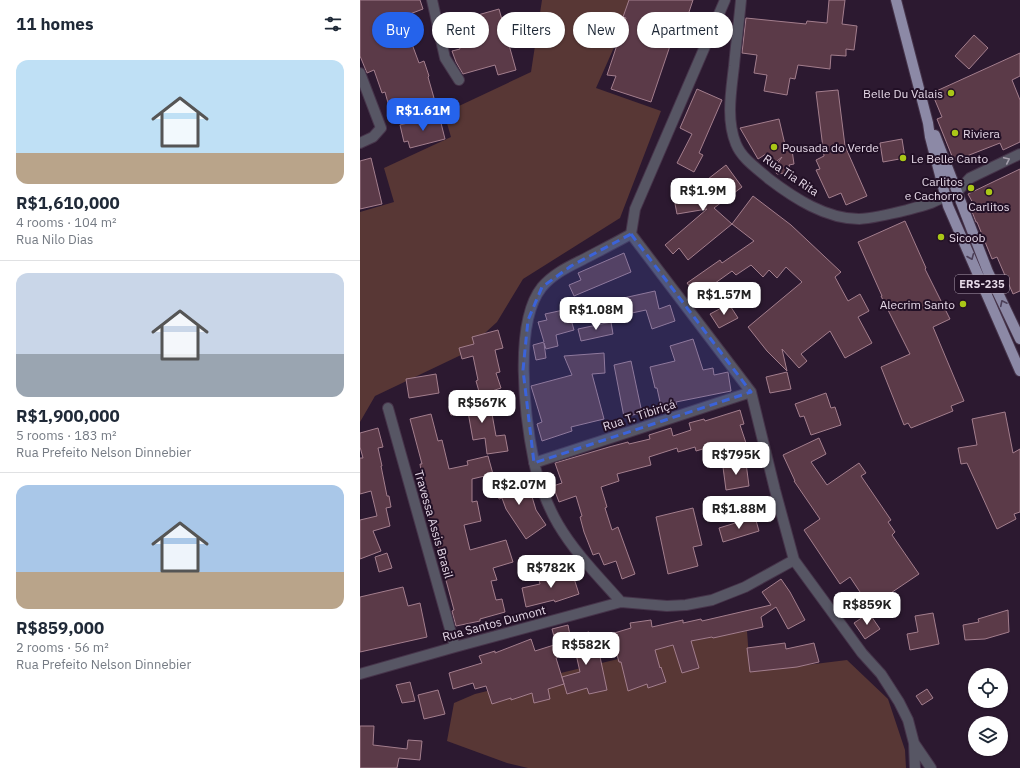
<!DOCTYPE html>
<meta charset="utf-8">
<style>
:root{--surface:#fff;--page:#f6f6f7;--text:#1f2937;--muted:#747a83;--line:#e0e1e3;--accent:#2563eb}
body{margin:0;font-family:"IBM Plex Sans",sans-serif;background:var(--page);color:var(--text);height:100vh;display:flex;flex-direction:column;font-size:15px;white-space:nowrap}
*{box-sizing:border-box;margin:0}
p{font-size:13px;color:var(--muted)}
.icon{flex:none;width:22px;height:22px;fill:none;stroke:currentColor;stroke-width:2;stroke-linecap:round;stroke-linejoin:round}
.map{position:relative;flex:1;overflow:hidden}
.drawer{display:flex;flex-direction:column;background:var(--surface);width:360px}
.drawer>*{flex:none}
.banner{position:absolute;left:12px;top:12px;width:380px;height:36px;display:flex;gap:8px}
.buttons{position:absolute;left:608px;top:668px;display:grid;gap:8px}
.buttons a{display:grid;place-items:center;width:40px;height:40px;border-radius:50%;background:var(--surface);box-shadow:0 1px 3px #0004;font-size:20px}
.price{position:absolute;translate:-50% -34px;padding:0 9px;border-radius:8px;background:#fff;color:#222;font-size:13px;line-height:26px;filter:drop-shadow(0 1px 2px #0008)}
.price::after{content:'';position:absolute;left:50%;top:24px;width:12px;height:9px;margin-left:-6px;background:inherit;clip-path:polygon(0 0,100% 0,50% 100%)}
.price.current{background:var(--accent);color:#fff}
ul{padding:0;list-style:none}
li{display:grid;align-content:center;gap:8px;height:212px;padding:0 16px}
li+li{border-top:1px solid var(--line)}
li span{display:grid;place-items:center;height:124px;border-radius:12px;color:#555}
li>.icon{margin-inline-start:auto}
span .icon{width:72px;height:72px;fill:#fffc;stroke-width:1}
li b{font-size:17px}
h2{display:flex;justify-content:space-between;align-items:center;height:48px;padding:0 16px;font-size:17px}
.tag{padding:0 14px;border-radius:18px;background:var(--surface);box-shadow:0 1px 3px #0004;font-size:14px;line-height:36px}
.tag.current{background:var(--accent);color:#fff}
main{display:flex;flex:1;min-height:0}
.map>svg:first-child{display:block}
</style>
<main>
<section class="drawer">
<h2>11 homes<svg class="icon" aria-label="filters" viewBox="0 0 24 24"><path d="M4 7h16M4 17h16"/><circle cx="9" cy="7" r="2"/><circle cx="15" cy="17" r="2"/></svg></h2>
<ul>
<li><span style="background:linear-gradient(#bfe0f5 75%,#b9a48a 0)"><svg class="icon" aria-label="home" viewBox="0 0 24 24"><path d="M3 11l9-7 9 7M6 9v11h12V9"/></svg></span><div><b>R$1,610,000</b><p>4 rooms · 104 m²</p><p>Rua Nilo Dias</p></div></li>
<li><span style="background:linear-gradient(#c9d6e8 65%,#9aa5b1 0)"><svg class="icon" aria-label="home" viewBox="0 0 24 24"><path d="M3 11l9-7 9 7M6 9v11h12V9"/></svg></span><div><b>R$1,900,000</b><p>5 rooms · 183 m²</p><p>Rua Prefeito Nelson Dinnebier</p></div></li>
<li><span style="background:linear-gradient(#a9c7e8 70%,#b9a48a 0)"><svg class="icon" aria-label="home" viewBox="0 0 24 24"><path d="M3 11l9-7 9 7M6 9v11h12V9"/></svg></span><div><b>R$859,000</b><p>2 rooms · 56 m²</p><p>Rua Prefeito Nelson Dinnebier</p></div></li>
</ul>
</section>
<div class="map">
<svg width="660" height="768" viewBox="0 0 660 768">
<rect width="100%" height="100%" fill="#2c1930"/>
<!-- green -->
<path fill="#583735" d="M182,0H275L236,88L301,111L260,218L163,279L137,322L101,355L15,396L0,422V212L34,202L24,168L91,137L84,113L171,72Z
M387,631L390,672L487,660L528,699L545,750L546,768H168L147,763L87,741L94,703L115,694L331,641Z"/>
<!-- building -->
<path fill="#5b3a48" stroke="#a37e8d" d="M0,0H60L63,9L42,17L59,63L64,61L69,76L68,77L74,98L30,110L25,92L22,93L14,70L7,73L0,56Z
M269,0H333L321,36L314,34L291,102L251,89L256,76L247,75L266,18L263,17Z
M469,0H485L482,24L497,26L494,50L486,49V56L471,55L470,69L438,65L435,79L430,78L427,95L404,91L407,75L394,73L397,55L382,53L386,18L446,24L447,21L467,23Z
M139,9L156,70L138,75L135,65L103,74L96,62L92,51L100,49L93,22Z
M614,35L628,48L609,69L595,56Z
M660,53V76L652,80L660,100V142L643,150L640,143L594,161L577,119L582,117L572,93Z
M337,89L362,100L339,153L343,155L334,172L317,163L332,134L320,128Z
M478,90L485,146L507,196L486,205L481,193L469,198L456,170L460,169L456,160L464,156L456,92Z
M79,115L85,139L50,148L48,141L44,142L40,125Z
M419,119L426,149L432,150L434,164L429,165L431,172L417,174L414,168L422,157L412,165L406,154L398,159L380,128Z
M542,139L545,158L523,162L520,143Z
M11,158L22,204L0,209V161Z
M366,165L382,187L354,208L372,224L328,260L319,248L313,254L305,245L347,209L317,214L312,188L327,186L319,201L343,183L353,181L348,179Z
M660,169V291L653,294L637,257L632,259L617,222H616L611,209L615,207L608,194Z
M393,196L431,225L481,272L475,277L488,301L500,294L509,311L498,317L512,343L485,358L470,331L441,354L447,361L439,368L422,349L427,371L407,351L388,327L442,282L426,267L417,278L409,270L403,277L391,265L376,275L372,271L337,296L327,283L360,260L362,263L394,241L372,224Z
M545,221L566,268L565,269L590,319L573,327L604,401L591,406L593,411L551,428L548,423L544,425L521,367L550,354L521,296H522L498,242Z
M264,253L271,272L214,296L209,285L221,280L218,273Z
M295,291L299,309L310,305L315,321L292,329L286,310L253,317L250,301Z
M369,304L378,318L359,328L350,314Z
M208,309L214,330L196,335L198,346L186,349L184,343L186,358L176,360L173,345L184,342L178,322L187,320L185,314Z
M251,322L253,334L221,341L218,329Z
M138,330L143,348L135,350L140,372L136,373L141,388L120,395L116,381L118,380L113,356L102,359L99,348L114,344L112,337Z
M333,339L343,370L353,368L354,375L368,372L371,391L316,402L317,407L302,411L297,388H295L290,367L315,361L310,346Z
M244,353L245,373L232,374L244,419L211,427L212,431L182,441L177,424L182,422L171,386L212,375L204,356Z
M271,361L282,413L264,417L254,365Z
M427,372L431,389L410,393L406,377Z
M76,374L79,393L49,398L46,379Z
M466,393L471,408L475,407L481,425L451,435L444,416L440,417L435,404Z
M130,398L134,414H132L136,436L145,435L148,451L127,454L125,438L113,440L108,412L91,415L89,406Z
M380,410L384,424L380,425L387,446L363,453L360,444L336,451L335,447L318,452L317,448L289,457L291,465L257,474L259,481L241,487L247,507L245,508L252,530L258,527L275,574L262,579L256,561L244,565L239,553L233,555L224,532L220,517L222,516L216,496L199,502L193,486L202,483L195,463L249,447L268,442L269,444L290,439L289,435L311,428L313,436L331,430L329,423L344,419L345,421Z
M645,412L653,453L660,449V512L654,514L656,519L637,529L607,463L601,464L598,448L617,445L612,419Z
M71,414L78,441L82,440L89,469L108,465L107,461L128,456L133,474L112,479V502L117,501L121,521L104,525L110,550L146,540L153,562L133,568L137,580L131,581L136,600L142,599L145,612L120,619V621L96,626L92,611L94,610L80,558H81L75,532H74L62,497L65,496L60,464H62L50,419Z
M18,428L23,447L18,448L22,466H21L27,496H29L31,507L26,508L30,526L13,531L21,551L0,559V520L17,516L11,491L0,494V458H3L0,447V433Z
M459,438L466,454L451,462L467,485L499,463L506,473L501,476L531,520L528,522L535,532L532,535L559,574L510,607L490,577L480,584L444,530L460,519L434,481H435L423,455Z
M386,463L389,486L366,490L363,467Z
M153,474L159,494L170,490L176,510L186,525L166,539L146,509L142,498L139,499L133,480Z
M333,508L342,545L333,547L338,566L308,574L296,517Z
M395,517L399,531L363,542L359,528Z
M27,553L32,568L19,572L15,557Z
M211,569L219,594L195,602L194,600L166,607L162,588L180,584L179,580Z
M421,579L430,592L445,620L428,629L416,607L401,617L403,627L353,638L352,637L331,641L339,668L322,673L313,645L295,650L300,668L301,667L306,682L288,688L287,684L268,691L261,662H259L251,634L271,628L270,623L291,620L292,627L323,620V623L341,619L342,621L411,605L402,592Z
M43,587L48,606L60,603L67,637L0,652V597Z
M648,610L649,632L625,639L605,640L603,625L619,622L618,619Z
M509,613L520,629L505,639L494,623Z
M573,613L579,644L550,650L547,634L558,632L555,616Z
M208,625L212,645L197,648L192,629Z
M229,632L230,635L235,633L247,690L229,694L227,688L207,694L202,677L220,672L212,636Z
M171,639L175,651L194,645L198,657L196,658L204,684L188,689L190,699L174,703L172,693L151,700V698L132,704L126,686L115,689L113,683L93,689L89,673L122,663L119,656L135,651V653Z
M425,643L426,649L454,643L459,662L437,667L390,672L387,648Z
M50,682L55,701L42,703L36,685Z
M567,689L573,698L562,705L556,696Z
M78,690L85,714L64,719L58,695Z
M0,726H14L13,745L47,749L48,740L62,741L60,760L39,758L37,768H0Z"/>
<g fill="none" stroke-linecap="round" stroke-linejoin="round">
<!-- minor casing -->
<g stroke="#46344a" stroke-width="12">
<path id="minor" d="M72,0L85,58L99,80
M365,0L275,209L271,234L391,392L415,490L434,560L502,653L521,674L539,702L548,720L554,743L555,768
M381,0C379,22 376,44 374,66C371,92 366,120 376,144C382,159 398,169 409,179C434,198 466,219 499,219C515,218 531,214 547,210C560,206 574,204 586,195
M0,73L21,128L13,137L0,143
M597,192L610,178L660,154
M28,408L95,647
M174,463L391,392
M261,602C239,577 215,553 198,524C188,507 178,481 174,462C165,418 153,323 182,287C193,274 208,267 222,260C239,251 255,243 271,234
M0,674L95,647L261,602L307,606L326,605L352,600L385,587L434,560
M554,743L571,768"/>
</g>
<!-- major casing -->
<g stroke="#46344a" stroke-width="12">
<path id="major" d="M536,0L568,123L570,137L588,206L660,371
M575,135L628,272L660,339"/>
</g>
<!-- minor -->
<use href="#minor" stroke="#575664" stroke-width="10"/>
<!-- major -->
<use href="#major" stroke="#8c89a6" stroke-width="10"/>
</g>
<!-- one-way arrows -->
<defs><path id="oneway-chevron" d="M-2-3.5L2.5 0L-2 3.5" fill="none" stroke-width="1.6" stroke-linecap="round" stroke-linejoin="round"/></defs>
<use stroke="#a59eac" href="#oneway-chevron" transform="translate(647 160) rotate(-25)"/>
<g stroke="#4c4059">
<use href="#oneway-chevron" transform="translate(611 257) rotate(67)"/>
<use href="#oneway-chevron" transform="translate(643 303) rotate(-116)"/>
</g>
<!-- marked area -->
<path fill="#3b63da" fill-opacity="0.2" stroke="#3b63da" stroke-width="3" stroke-dasharray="8 5" stroke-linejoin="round" d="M271,234L391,392L174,463L163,370L168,320L182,287L211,266Z"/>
<!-- markers -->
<g fill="#aac717" stroke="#221026" stroke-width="1.5">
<circle cx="591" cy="93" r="4"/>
<circle cx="595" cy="133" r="4"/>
<circle cx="414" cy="147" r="4"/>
<circle cx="543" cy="158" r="4"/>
<circle cx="611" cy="188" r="4"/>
<circle cx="629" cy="192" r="4"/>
<circle cx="581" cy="237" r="4"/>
<circle cx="603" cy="304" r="4"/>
</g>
<g text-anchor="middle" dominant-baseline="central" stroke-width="4" stroke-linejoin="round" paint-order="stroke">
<!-- shield labels -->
<rect fill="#221026" stroke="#aa9cad" stroke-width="1" x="595" y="275" width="54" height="18" rx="3"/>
<g font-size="11" font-weight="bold" fill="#e5d8e7">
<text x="622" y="284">ERS-235</text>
</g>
<!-- poi labels -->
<g font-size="12" fill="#e5d8e7" stroke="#221026" text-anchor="start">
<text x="583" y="93" text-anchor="end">Belle Du Valais</text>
<text x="603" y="133">Riviera</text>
<text x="422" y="147">Pousada do Verde</text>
<text x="551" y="158">Le Belle Canto</text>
<text x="603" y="181" text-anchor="end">Carlitos<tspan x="603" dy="14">e Cachorro</tspan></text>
<text x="629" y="206" text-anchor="middle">Carlitos</text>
<text x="589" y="237">Sicoob</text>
<text x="595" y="304" text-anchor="end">Alecrim Santo</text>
</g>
<!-- street labels -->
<g font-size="12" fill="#e5d8e7" stroke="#221026">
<text transform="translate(431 175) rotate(34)">Rua Tia Rita</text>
<text transform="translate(279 415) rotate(-18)">Rua T. Tibiriçá</text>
<text transform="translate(74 524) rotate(74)">Travessa Assis Brasil</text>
<text transform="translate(134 623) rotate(-15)">Rua Santos Dumont</text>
</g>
</g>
</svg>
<div class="buttons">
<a><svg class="icon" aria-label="locate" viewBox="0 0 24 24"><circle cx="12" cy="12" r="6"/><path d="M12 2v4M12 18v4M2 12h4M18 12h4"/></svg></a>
<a><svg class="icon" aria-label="layers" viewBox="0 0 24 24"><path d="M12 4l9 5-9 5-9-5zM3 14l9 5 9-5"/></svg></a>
</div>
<b class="price current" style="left:63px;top:132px">R$1.61M</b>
<b class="price" style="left:343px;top:212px">R$1.9M</b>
<b class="price" style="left:364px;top:316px">R$1.57M</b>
<b class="price" style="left:236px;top:331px">R$1.08M</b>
<b class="price" style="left:122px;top:424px">R$567K</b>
<b class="price" style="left:376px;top:476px">R$795K</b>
<b class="price" style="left:159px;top:506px">R$2.07M</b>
<b class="price" style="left:379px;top:530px">R$1.88M</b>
<b class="price" style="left:191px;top:589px">R$782K</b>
<b class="price" style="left:507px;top:626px">R$859K</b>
<b class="price" style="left:226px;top:666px">R$582K</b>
<div class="banner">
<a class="tag current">Buy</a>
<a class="tag">Rent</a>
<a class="tag">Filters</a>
<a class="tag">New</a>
<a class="tag">Apartment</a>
</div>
</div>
</main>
